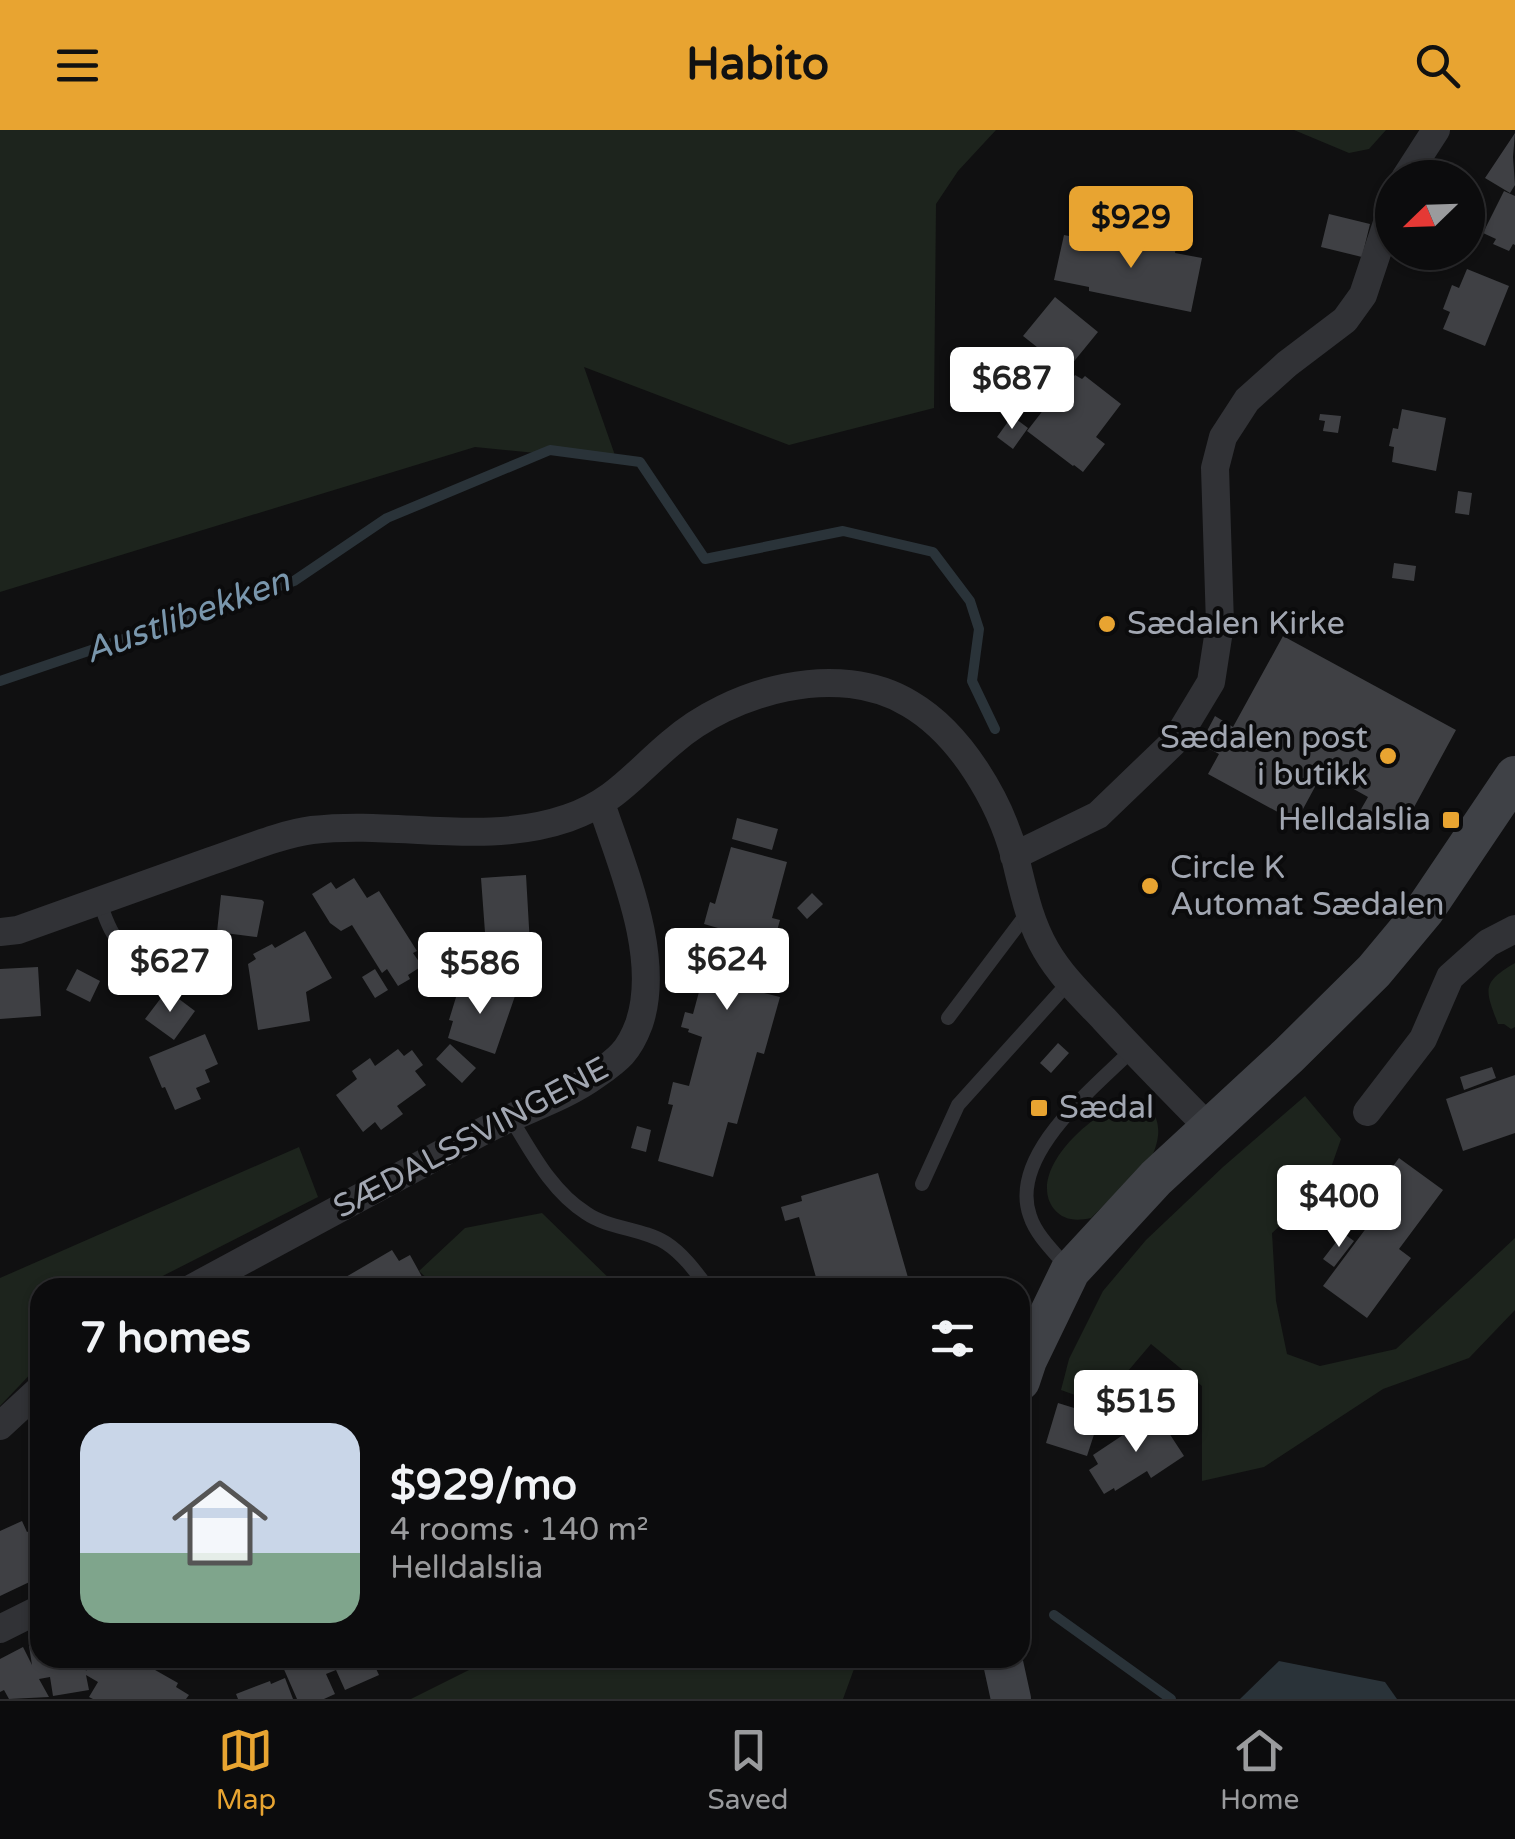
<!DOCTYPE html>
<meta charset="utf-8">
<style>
:root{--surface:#0c0c0d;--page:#151516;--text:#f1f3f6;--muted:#9a9b9d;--line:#2c2c2e;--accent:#e8a431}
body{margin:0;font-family:"Varela Round",sans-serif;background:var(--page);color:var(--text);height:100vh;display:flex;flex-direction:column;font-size:38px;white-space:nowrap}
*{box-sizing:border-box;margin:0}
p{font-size:32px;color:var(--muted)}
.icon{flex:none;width:55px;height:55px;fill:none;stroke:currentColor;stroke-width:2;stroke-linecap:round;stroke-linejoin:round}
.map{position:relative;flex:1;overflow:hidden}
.drawer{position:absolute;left:30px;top:1148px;width:1000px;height:390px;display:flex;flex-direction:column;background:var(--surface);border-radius:30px;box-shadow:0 2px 8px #0004,0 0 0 2px var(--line)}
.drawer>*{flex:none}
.needle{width:65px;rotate:247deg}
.fabs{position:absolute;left:1375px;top:30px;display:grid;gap:20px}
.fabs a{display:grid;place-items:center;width:110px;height:110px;border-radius:50%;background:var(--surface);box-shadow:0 2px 8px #0004,0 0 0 2px var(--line);font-size:50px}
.price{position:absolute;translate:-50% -85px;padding:0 22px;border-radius:10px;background:#fff;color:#222;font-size:32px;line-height:65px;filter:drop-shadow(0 2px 5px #0008)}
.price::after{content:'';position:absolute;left:50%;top:60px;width:30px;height:22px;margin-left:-15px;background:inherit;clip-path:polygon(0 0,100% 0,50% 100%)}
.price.current{background:var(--accent);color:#111}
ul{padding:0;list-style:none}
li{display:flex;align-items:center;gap:30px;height:250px;padding:0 50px}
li+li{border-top:2px solid var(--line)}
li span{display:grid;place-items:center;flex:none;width:280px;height:200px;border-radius:30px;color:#555}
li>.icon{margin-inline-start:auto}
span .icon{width:120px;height:120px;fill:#fffc;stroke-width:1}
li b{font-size:42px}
h2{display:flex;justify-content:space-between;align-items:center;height:120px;padding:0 50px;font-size:42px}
header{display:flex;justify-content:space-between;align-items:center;height:130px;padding:0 50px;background:var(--accent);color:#111;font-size:45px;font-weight:700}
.tab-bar{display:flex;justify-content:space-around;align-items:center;height:140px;border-top:2px solid var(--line);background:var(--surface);font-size:28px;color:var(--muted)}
.tab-bar a{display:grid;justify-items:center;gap:5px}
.tab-bar .current{color:var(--accent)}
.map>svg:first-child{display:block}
</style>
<header><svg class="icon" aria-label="menu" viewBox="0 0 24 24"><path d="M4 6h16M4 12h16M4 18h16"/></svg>Habito<svg class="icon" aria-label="search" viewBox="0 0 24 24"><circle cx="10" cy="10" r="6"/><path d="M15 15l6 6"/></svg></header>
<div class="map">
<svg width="1515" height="1569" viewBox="0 0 1515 1569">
<rect width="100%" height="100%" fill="#101011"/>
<!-- green -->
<path fill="#1d241d" d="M0,0H996L958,41L936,74L934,278L789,315L584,237L617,331L475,317L0,462Z
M1294,0H1386L1369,19L1349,23Z
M1515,833V897L1511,899L1504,894H1498C1485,859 1481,853 1515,833Z
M1305,966L1341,1009L1325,1055L1272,1103L1276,1171L1287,1224L1320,1236L1396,1219L1515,1108V1180L1469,1228L1383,1259L1264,1337L1202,1351V1256L1151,1214L1100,1274L1061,1260L1069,1229L1103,1161L1146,1110L1223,1037Z
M1134,970C1162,979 1163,1004 1151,1028L1091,1088C1077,1091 1064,1091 1054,1079C1024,1040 1098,976 1134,970Z
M299,1017L318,1067L141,1157L40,1158V1234L0,1276V1148Z
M542,1083L618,1157H436L419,1141L465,1098Z
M493,1528H858L843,1569H411Z"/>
<!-- water -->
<path fill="#2a3339" d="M1279,1531L1385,1552L1397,1569H1240Z"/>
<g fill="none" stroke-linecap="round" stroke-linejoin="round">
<!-- stream -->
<path stroke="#2a3339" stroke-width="10" d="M0,551L294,451L387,388L550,320L640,332L705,429L843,401L933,422L970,471L979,499L972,551L995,599
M1054,1485L1171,1569"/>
</g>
<!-- building -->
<path fill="#3f4044" d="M1515,3L1513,27L1515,55L1510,63L1485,48Z
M1504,61L1515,66V115L1513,114L1509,121L1493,114L1496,109L1483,103Z
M1329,84L1370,94L1362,127L1321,117Z
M1064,105L1099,112L1100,107L1126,113L1128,107L1176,117L1175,123L1202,128L1191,182L1089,161V157L1054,150Z
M1467,139L1509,156L1485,216L1443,199L1450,182L1443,179L1452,155L1459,158Z
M1055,167L1098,202L1071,235L1052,219L1047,225L1023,206Z
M1075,245L1082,249L1085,246L1121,274L1096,307L1105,314L1083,342L1074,335L1073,336L1027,301L1065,252L1068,254Z
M1402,279L1446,288L1436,341L1392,332L1394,317L1389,316L1393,298L1398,299Z
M1320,284L1341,286L1338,303L1323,301L1325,291L1319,290Z
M1012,286L1028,298L1013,319L997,307Z
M1458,361L1472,363L1469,385L1455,383Z
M1394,433L1416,436L1414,451L1392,448Z
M1283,506L1456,600L1400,703L1360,681L1368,667L1323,642L1296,692L1208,644L1219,624L1200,614L1215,586L1233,597Z
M737,688L778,699L772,720L732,709Z
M731,717L787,732L772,788L780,790L760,862L780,867L764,924L757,922L737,994L728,992L713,1047L658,1031L673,975L668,974L673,952L689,956L702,907L688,902L689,899L681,897L685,882L693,884L703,847H705L718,798L704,794L710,772L715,774Z
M526,745L530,815L527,818L497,820L496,815L486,816L481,748Z
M354,748L367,768L379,761L417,821L413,823L422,836L408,845L410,849L398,856L387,839L382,843L352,795L341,801L330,793L312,764L331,752L336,759Z
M812,763L823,774L807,789L797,778Z
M221,765L262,770L264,772L257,807L217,802Z
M305,801L332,848L306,862L310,891L258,900L248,834L256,829L253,824L272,814L275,818Z
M38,837L41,886L0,889V839Z
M77,839L100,851L90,872L66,860Z
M375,839L388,860L375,868L362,847Z
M468,850L515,866L495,924L448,908L453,891L449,890L457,864L462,866Z
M167,860L195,881L174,910L145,889Z
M205,904L218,934L205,940L210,952L196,958L201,969L175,980L165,957L162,958L149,927Z
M1058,913L1069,923L1051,943L1040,933Z
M450,914L476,938L462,953L436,929Z
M398,919L404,926L412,920L423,935L415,941L426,955L397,976L403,984L381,1000L375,992L363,1002L336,965L357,949L352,941L370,928L375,936Z
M1492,937L1496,948L1464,960L1460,947Z
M1515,945V1003L1463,1021L1446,969Z
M637,996L651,1000L646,1022L631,1018Z
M1399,1028L1443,1060L1399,1119L1411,1128L1367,1188L1323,1156L1367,1097L1355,1088Z
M1374,1035L1385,1043L1366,1070L1355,1061Z
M878,1043L911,1158H819L799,1087L785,1091L781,1077L802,1071L801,1066Z
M1343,1103L1354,1111L1334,1137L1323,1129Z
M392,1120L399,1131L410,1125L426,1154L421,1158H327Z
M1058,1273L1100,1286L1087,1326L1046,1313Z
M1156,1283L1184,1326L1151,1348L1147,1341L1115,1361L1114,1358L1104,1364L1089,1340L1098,1334L1093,1325Z
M22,1391L27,1402L40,1396V1447L0,1466V1401Z
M40,1514V1528H84L86,1541L94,1528H134L178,1553L176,1557L189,1565L186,1569H93L89,1567L98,1552L86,1545L89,1560L53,1566L50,1547L39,1549L49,1567L9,1569L4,1560L0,1562V1529L23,1517L32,1535L29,1516Z
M279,1528H371L379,1545L345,1560L336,1540L326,1544L335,1564L324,1569H297Z
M384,1528H420L390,1540Z
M285,1548L293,1569H238L236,1564L270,1551L271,1554Z"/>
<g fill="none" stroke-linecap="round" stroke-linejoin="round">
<!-- lane -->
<path stroke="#313236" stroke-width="14" d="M99,771C107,790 110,809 130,818L215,837
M948,888L1028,782
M510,987C531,1021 551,1061 586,1083C609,1099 642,1098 666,1113C683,1124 696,1142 708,1158
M922,1054L958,975L1069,852
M1067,1137C1054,1122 1036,1105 1030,1086C1008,1025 1094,958 1132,920"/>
<!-- street -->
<path stroke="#313236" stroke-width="28" d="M1405,48L1436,0
M1014,726L1098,685L1176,610L1211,552L1220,494L1215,338L1223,307L1247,270L1287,234L1345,190L1363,165L1392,78
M0,802L18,800C82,777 147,754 211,731C241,721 281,704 312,700C397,690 484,717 568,688C615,672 635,643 671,613C730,561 838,530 910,574C961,604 1000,671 1015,727C1023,759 1029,791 1046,820C1061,846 1083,867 1104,889C1138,926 1174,962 1209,998
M1367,982L1423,909L1450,847L1488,813L1515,799
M192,1158C290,1105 389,1052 487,999C523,980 563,969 596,945C619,929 629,921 639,894C662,827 622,737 601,673
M0,1296L40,1259
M0,1499L40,1479"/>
<!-- secondary -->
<path stroke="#3f4146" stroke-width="40" d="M1020,1251L1027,1230L1070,1141L1156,1048L1289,925L1374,841L1424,781L1515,646
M1002,1528L1011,1569"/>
</g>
<!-- markers -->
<g fill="#e8a431" stroke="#0b0b0c" stroke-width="4">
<circle cx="1107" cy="494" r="10"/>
<circle cx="1388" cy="626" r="10"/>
<rect x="1441" y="680" width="20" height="20" rx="5"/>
<circle cx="1150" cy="756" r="10"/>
<rect x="1029" y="968" width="20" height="20" rx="5"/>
</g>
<g text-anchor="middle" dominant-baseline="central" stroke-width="8" stroke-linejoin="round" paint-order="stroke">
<!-- poi labels -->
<g font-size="32" fill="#a2a7b2" stroke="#0b0b0c" text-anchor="start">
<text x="1127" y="494">Sædalen Kirke</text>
<text x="1368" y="608" text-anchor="end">Sædalen post<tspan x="1368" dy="37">i butikk</tspan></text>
<text x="1431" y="690" text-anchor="end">Helldalslia</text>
<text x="1170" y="738">Circle K<tspan x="1170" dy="37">Automat Sædalen</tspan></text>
<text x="1059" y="978">Sædal</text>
</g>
<!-- street labels -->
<g font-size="32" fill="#a2a7b2" stroke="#0b0b0c">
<text transform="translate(471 1008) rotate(-28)">SÆDALSSVINGENE</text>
</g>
<!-- water labels -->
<g font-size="35" font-style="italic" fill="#7996ac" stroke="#0b0b0c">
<text transform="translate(187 486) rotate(-20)">Austlibekken</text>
</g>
</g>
</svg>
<div class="fabs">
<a><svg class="needle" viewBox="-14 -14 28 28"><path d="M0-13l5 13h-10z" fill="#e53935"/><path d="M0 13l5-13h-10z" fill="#9a9b9d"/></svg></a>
</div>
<b class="price current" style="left:1131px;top:141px">$929</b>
<b class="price" style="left:1012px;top:302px">$687</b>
<b class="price" style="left:727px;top:883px">$624</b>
<b class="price" style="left:170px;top:885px">$627</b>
<b class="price" style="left:480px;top:887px">$586</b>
<b class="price" style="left:1339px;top:1120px">$400</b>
<b class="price" style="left:1136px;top:1325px">$515</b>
<section class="drawer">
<h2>7 homes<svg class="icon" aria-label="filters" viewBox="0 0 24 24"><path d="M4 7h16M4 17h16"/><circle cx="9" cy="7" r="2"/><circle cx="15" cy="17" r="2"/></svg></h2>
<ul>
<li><span style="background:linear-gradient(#c9d6e8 65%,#7fa58c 0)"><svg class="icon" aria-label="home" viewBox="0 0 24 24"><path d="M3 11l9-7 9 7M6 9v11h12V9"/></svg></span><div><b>$929/mo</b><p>4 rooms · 140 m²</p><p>Helldalslia</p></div></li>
</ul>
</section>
</div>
<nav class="tab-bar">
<a class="current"><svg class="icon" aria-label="map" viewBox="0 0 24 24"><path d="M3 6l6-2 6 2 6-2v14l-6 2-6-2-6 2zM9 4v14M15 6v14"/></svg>Map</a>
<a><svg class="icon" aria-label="saved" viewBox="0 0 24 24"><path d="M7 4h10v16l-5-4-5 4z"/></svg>Saved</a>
<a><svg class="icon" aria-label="home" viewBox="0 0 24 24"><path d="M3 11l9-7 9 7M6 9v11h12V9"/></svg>Home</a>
</nav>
